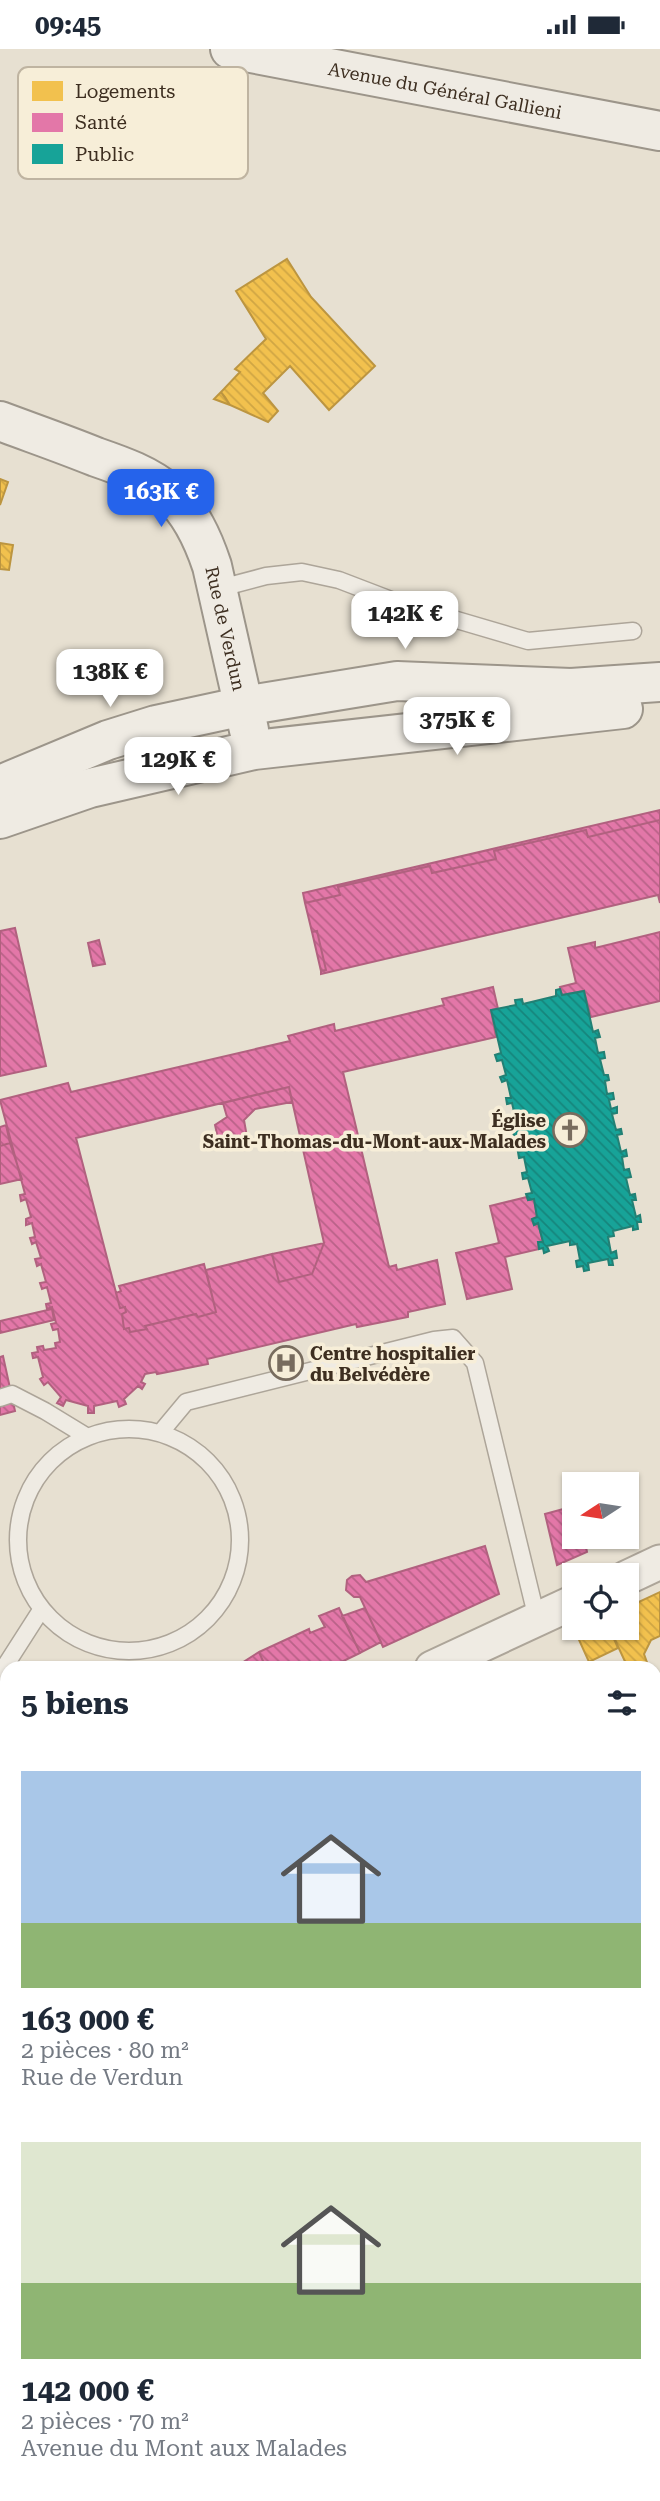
<!DOCTYPE html>
<html lang="fr">
<meta charset="utf-8">
<style>
:root{--surface:#fff;--page:#f2f2f3;--text:#1f2937;--muted:#747a83;--accent:#2563eb}
body{margin:0;font-family:"Roboto Serif",serif;background:var(--page);color:var(--text);height:100vh;display:flex;flex-direction:column;font-size:26px;white-space:nowrap}
*{box-sizing:border-box;margin:0}
p{font-size:23px;color:var(--muted)}
.icon{flex:none;width:38px;height:38px;fill:none;stroke:currentColor;stroke-width:2;stroke-linecap:round;stroke-linejoin:round}
.map{position:relative;flex:1;overflow:hidden}
.details{position:absolute;left:0px;top:1612px;width:662px;height:842px;display:flex;flex-direction:column;background:var(--surface);border-radius:21px 21px 0 0;box-shadow:0 2px 5px #0004}
.details>*{flex:none}
.needle{width:46px;rotate:258deg}
.controls{position:absolute;left:562px;top:1423px;display:grid;gap:14px}
.controls a{display:grid;place-items:center;width:77px;height:77px;border-radius:0px;background:var(--surface);box-shadow:0 2px 5px #0004;font-size:35px}
.price{position:absolute;translate:-50% -60px;padding:0 16px;border-radius:14px;background:#fff;color:#222;font-size:23px;line-height:46px;filter:drop-shadow(0 2px 4px #0008)}
.price::after{content:'';position:absolute;left:50%;top:42px;width:21px;height:16px;margin-left:-10px;background:inherit;clip-path:polygon(0 0,100% 0,50% 100%)}
.price.active{background:var(--accent);color:#fff}
ul{padding:0;list-style:none}
li{display:grid;align-content:center;gap:14px;height:371px;padding:0 21px}
li span{display:grid;place-items:center;height:217px;border-radius:0px;color:#555}
li>.icon{margin-inline-start:auto}
span .icon{width:126px;height:126px;fill:#fffc;stroke-width:1}
li b{font-size:30px}
h2{display:flex;justify-content:space-between;align-items:center;height:84px;padding:0 21px;font-size:30px}
.status{display:flex;justify-content:space-between;align-items:center;height:49px;padding:0 35px;background:var(--surface);direction:ltr}
.status svg{height:19px;fill:currentColor}
.map>svg:first-child{display:block}
</style>
<div class="status"><b>09:45</b><svg viewBox="0 0 49 12"><path d="M0 12V9h3v3zM5 12V6h3v6zM10 12V3h3v9zM15 12V0h3v12zM26 1h20v11H26zM47 4h2v5h-2z"/></svg></div>
<div class="map">
<svg width="660" height="2452" viewBox="0 0 660 2452">
<defs>
<pattern id="grass-dots" width="8" height="8" patternUnits="userSpaceOnUse" patternTransform="scale(1.75)"><rect width="8" height="8" fill="#d6d7b3"/><path d="M2 2h.1M6 6h.1" fill="none" stroke="#b9b99a" stroke-width="1.8" stroke-linecap="round"/></pattern>
<pattern id="homes-back-hatch" width="6" height="6" patternUnits="userSpaceOnUse" patternTransform="scale(1.75)"><rect width="6" height="6" fill="#f2c14e"/><path d="M-1 5l2 2M0 0l6 6M5-1l2 2" fill="none" stroke="#d0a644"/></pattern>
<pattern id="health-back-hatch" width="6" height="6" patternUnits="userSpaceOnUse" patternTransform="scale(1.75)"><rect width="6" height="6" fill="#e377a8"/><path d="M-1 5l2 2M0 0l6 6M5-1l2 2" fill="none" stroke="#b96288"/></pattern>
<pattern id="public-back-hatch" width="6" height="6" patternUnits="userSpaceOnUse" patternTransform="scale(1.75)"><rect width="6" height="6" fill="#17a398"/><path d="M-1 5l2 2M0 0l6 6M5-1l2 2" fill="none" stroke="#16857c"/></pattern>
</defs>
<rect width="100%" height="100%" fill="#e7e0d1"/>
<!-- grass -->
<path fill="url(#grass-dots)" d="M660,2237V2435L655,2437L654,2239Z
M88,2446H625V2447L608,2452H75Z"/>
<!-- homes -->
<path fill="url(#homes-back-hatch)" stroke="#bc9540" stroke-width="2" d="M287,210L311,248L375,317L329,361L290,317L263,344L278,362L268,373L230,356L221,343L240,323L235,320L266,290L236,242Z
M221,343L225,348L230,356L214,350Z
M0,430L8,433L0,456Z
M0,494L13,496L9,521L0,520Z
M660,1543V1587L651,1591L644,1605L649,1619H628L609,1578H626V1559Z
M583,1578H609L618,1599L589,1613L575,1582Z
M658,1625L660,1626V1686L654,1674V1626Z
M654,1674L660,1686V1721L654,1723Z
M654,1967L660,1980V1996L654,1999Z"/>
<!-- health -->
<path fill="url(#health-back-hatch)" stroke="#b1617f" stroke-width="2" fill-rule="evenodd" d="M660,761V771L588,788L586,781L494,802L496,810L432,824L430,817L338,838L340,846L305,854L303,844Z
M660,771V854L658,846L321,925V922L326,921L317,882L312,883L305,854L340,846L338,838L430,817L432,824L496,810L494,802L586,781L588,788Z
M15,879L46,1017L0,1027V882Z
M317,882L326,921L321,922L312,883Z
M660,883V952L591,968L584,942L562,946L560,938L576,934L568,899L595,893V899Z
M99,891L105,915L93,917L88,894Z
M493,938L498,960L491,961L496,988L343,1023L389,1218L396,1216L397,1221L437,1211L445,1255L408,1263V1268L357,1278L356,1275L207,1310L208,1315L157,1325L156,1323L145,1325L141,1333L145,1335L142,1340L138,1337L124,1350L126,1355L119,1358L117,1352L94,1357V1364H88V1357L66,1351L63,1357L57,1354L61,1348L48,1333L44,1336L40,1330L43,1328L38,1308L33,1309L32,1304L38,1303L37,1298L43,1297L44,1301L56,1299L55,1294L60,1293L58,1280L53,1281L51,1275L56,1274L52,1258L47,1260L46,1255L51,1254L47,1238L42,1240L40,1234L46,1233L41,1215L37,1217L35,1210L41,1209L36,1193L32,1195L30,1189L35,1188L32,1174L26,1176V1170L31,1168L26,1150L21,1152L20,1146L25,1145L0,1051L68,1034L71,1043L290,992L288,987L334,975L335,982L444,956L442,950ZM289,1038L324,1194L312,1225L279,1233L272,1205L206,1221L216,1263L198,1268L196,1265L145,1277L147,1280L130,1283L129,1279L124,1280L122,1265L126,1263L125,1258L120,1259L76,1089Z
M289,1038L292,1053L255,1060L244,1071L247,1088L235,1098L219,1094L215,1076L227,1068L223,1054Z
M6,1076L10,1094L0,1097V1078Z
M10,1094L22,1130L0,1135V1097Z
M527,1148L528,1151L534,1150L537,1168L532,1170L534,1176L538,1174L543,1193H538L539,1200L505,1208L512,1240L467,1250L456,1204L499,1194L490,1157Z
M324,1194L312,1225L279,1233L272,1205Z
M204,1215L216,1263L198,1268L196,1265L145,1277L147,1280L130,1283L129,1279L124,1280L122,1265L126,1263L125,1258L120,1259L116,1244L121,1242L119,1237Z
M52,1260L54,1271L0,1284V1272Z
M3,1307L15,1362L0,1366V1308Z
M597,1425L599,1435H574V1457L570,1458L565,1434Z
M574,1457V1488H584L587,1503L557,1516L545,1465Z
M595,1488H612L613,1490L598,1497Z
M485,1497L499,1545L383,1598L360,1548H354L346,1541L347,1531L352,1527L360,1526L366,1533Z
M339,1559L360,1604L329,1619H266L259,1603L309,1580L310,1584L325,1578L319,1567Z
M365,1559L381,1593L360,1604L342,1567Z
M259,1603L266,1619H238L237,1617Z"/>
<!-- public -->
<path fill="url(#public-back-hatch)" stroke="#228074" stroke-width="2" d="M560,940L562,946L584,942L593,983L598,981L600,988L595,989L598,1004L604,1003L605,1009L600,1010L604,1026H608L609,1031L605,1032L607,1045L613,1044L614,1050L609,1051L611,1060L617,1058V1064L612,1065L616,1081L621,1080L622,1085L617,1086L621,1103L626,1101L627,1107L622,1108L624,1121L629,1120L631,1128L626,1129L630,1146L635,1145L636,1151H632L636,1168L640,1166L641,1173H637L638,1180L633,1181V1177L613,1182L614,1187L608,1188L611,1204L616,1202L617,1209L612,1210L613,1216H609L608,1210L588,1214L589,1221L584,1222L583,1217L577,1218L576,1212L580,1211L577,1195L570,1196V1192L547,1197L549,1202L544,1204L543,1199L539,1200L538,1193H543L538,1174L534,1176L532,1170L537,1168L534,1150L528,1151L526,1145L532,1144L528,1129L523,1130L522,1124L527,1123L524,1108L519,1109L518,1103L523,1102L519,1086L514,1087L513,1083L518,1081L516,1072L511,1073L510,1068L515,1067L512,1054L507,1055L506,1049H511L507,1031L502,1033L500,1028L506,1026L502,1011L497,1012L495,1006L501,1004L491,961L516,956L515,951L522,950L523,955L556,947V941Z"/>
<g fill="none" stroke-linecap="round" stroke-linejoin="round">
<!-- lane casing -->
<g stroke="#ada599" stroke-width="19">
<path id="lane" d="M217,540L266,527L302,523L339,531L399,554L528,592L633,582
M0,1349L12,1345L45,1362L86,1387
M18 1491a111 111 0 1 1 222 0a111 111 0 1 1-222 0Z
M161,1383L186,1353L434,1291L453,1289L475,1314L537,1570
M0,1625L41,1561"/>
</g>
<!-- street casing -->
<g stroke="#ada599" stroke-width="37">
<path id="street" d="M626,1529L660,1513
M432,1619L574,1553
M0,1818L7,1815"/>
</g>
<!-- secondary casing -->
<g stroke="#9c958a" stroke-width="42">
<g id="secondary">
<path id="s1" d="M230,0L660,82"/>
<path id="s2" d="M0,372C32,384 64,395 96,408C122,417 148,426 169,444C191,463 203,490 212,517L249,681"/>
<path d="M0,736L108,691L156,676L244,657L397,632L571,639L660,633"/>
<path d="M0,770L90,739L254,701L623,660"/>
</g>
</g>
<!-- lane -->
<use href="#lane" stroke="#efebe3" stroke-width="16"/>
<!-- street -->
<use href="#street" stroke="#efebe3" stroke-width="33"/>
<!-- secondary -->
<use href="#secondary" stroke="#efebe3" stroke-width="38"/>
</g>
<!-- icons -->
<defs>
<g id="church-ring" transform="scale(1.75)"><circle r="9.5" fill="#f7eed8" stroke="#786c5e" stroke-width="1.5"/><path d="M-1.2-6h2.4v3.5h3.3v2.4h-3.3V6h-2.4V-.1h-3.3v-2.4h3.3Z" fill="#786c5e"/></g>
<g id="hospital-ring" transform="scale(1.75)"><circle r="9.5" fill="#f7eed8" stroke="#786c5e" stroke-width="1.5"/><path d="M-5-5h3v3.5h4V-5h3V5h-3V1.5h-4V5h-3Z" fill="#786c5e"/></g>
</defs>
<g fill-rule="evenodd">
<use href="#church-ring" x="570" y="1081"/>
<use href="#hospital-ring" x="286" y="1314"/>
</g>
<g text-anchor="middle" dominant-baseline="central" stroke-width="7" stroke-linejoin="round" paint-order="stroke">
<!-- street labels -->
<g font-size="18" fill="#3d2e20" stroke="#f7eed8">
<text stroke="none"><textPath href="#s1" startOffset="219">Avenue du Général Gallieni</textPath></text>
<text stroke="none"><textPath href="#s2" startOffset="334">Rue de Verdun</textPath></text>
</g>
<!-- poi labels -->
<g font-size="18" font-weight="bold" fill="#3d2e20" stroke="#f7eed8" text-anchor="end">
<text x="546" y="1071">Église<tspan x="546" dy="21">Saint-Thomas-du-Mont-aux-Malades</tspan></text>
<text x="310" y="1304" text-anchor="start">Centre hospitalier<tspan x="310" dy="21">du Belvédère</tspan></text>
</g>
</g>
<!-- legend -->
<rect x="18" y="18" width="230" height="112" rx="10" fill="#f7eed8" stroke="#bfb4a1" stroke-width="2"/>
<rect x="32" y="32" width="31" height="20" fill="#f2c14e"/>
<rect x="32" y="64" width="31" height="19" fill="#e377a8"/>
<rect x="32" y="95" width="31" height="20" fill="#17a398"/>
<g font-size="19" fill="#3d2e20">
<text x="75" y="49">Logements</text>
<text x="75" y="80">Santé</text>
<text x="75" y="112">Public</text>
</g>
</svg>
<div class="controls">
<a><svg class="needle" viewBox="-14 -14 28 28"><path d="M0-13l5 13h-10z" fill="#e53935"/><path d="M0 13l5-13h-10z" fill="#747a83"/></svg></a>
<a><svg class="icon" aria-label="locate" viewBox="0 0 24 24"><circle cx="12" cy="12" r="6"/><path d="M12 2v4M12 18v4M2 12h4M18 12h4"/></svg></a>
</div>
<b class="price active" style="left:161px;top:480px">163K €</b>
<b class="price" style="left:405px;top:602px">142K €</b>
<b class="price" style="left:110px;top:660px">138K €</b>
<b class="price" style="left:457px;top:708px">375K €</b>
<b class="price" style="left:178px;top:748px">129K €</b>
<section class="details">
<h2>5 biens<svg class="icon" aria-label="filters" viewBox="0 0 24 24"><path d="M4 7h16M4 17h16"/><circle cx="9" cy="7" r="2"/><circle cx="15" cy="17" r="2"/></svg></h2>
<ul>
<li><span style="background:linear-gradient(#a9c7e8 70%,#8fb573 0)"><svg class="icon" aria-label="home" viewBox="0 0 24 24"><path d="M3 11l9-7 9 7M6 9v11h12V9"/></svg></span><div><b>163 000 €</b><p>2 pièces · 80 m²</p><p>Rue de Verdun</p></div></li>
<li><span style="background:linear-gradient(#dfe7d0 65%,#8fb573 0)"><svg class="icon" aria-label="home" viewBox="0 0 24 24"><path d="M3 11l9-7 9 7M6 9v11h12V9"/></svg></span><div><b>142 000 €</b><p>2 pièces · 70 m²</p><p>Avenue du Mont aux Malades</p></div></li>
</ul>
</section>
</div>
